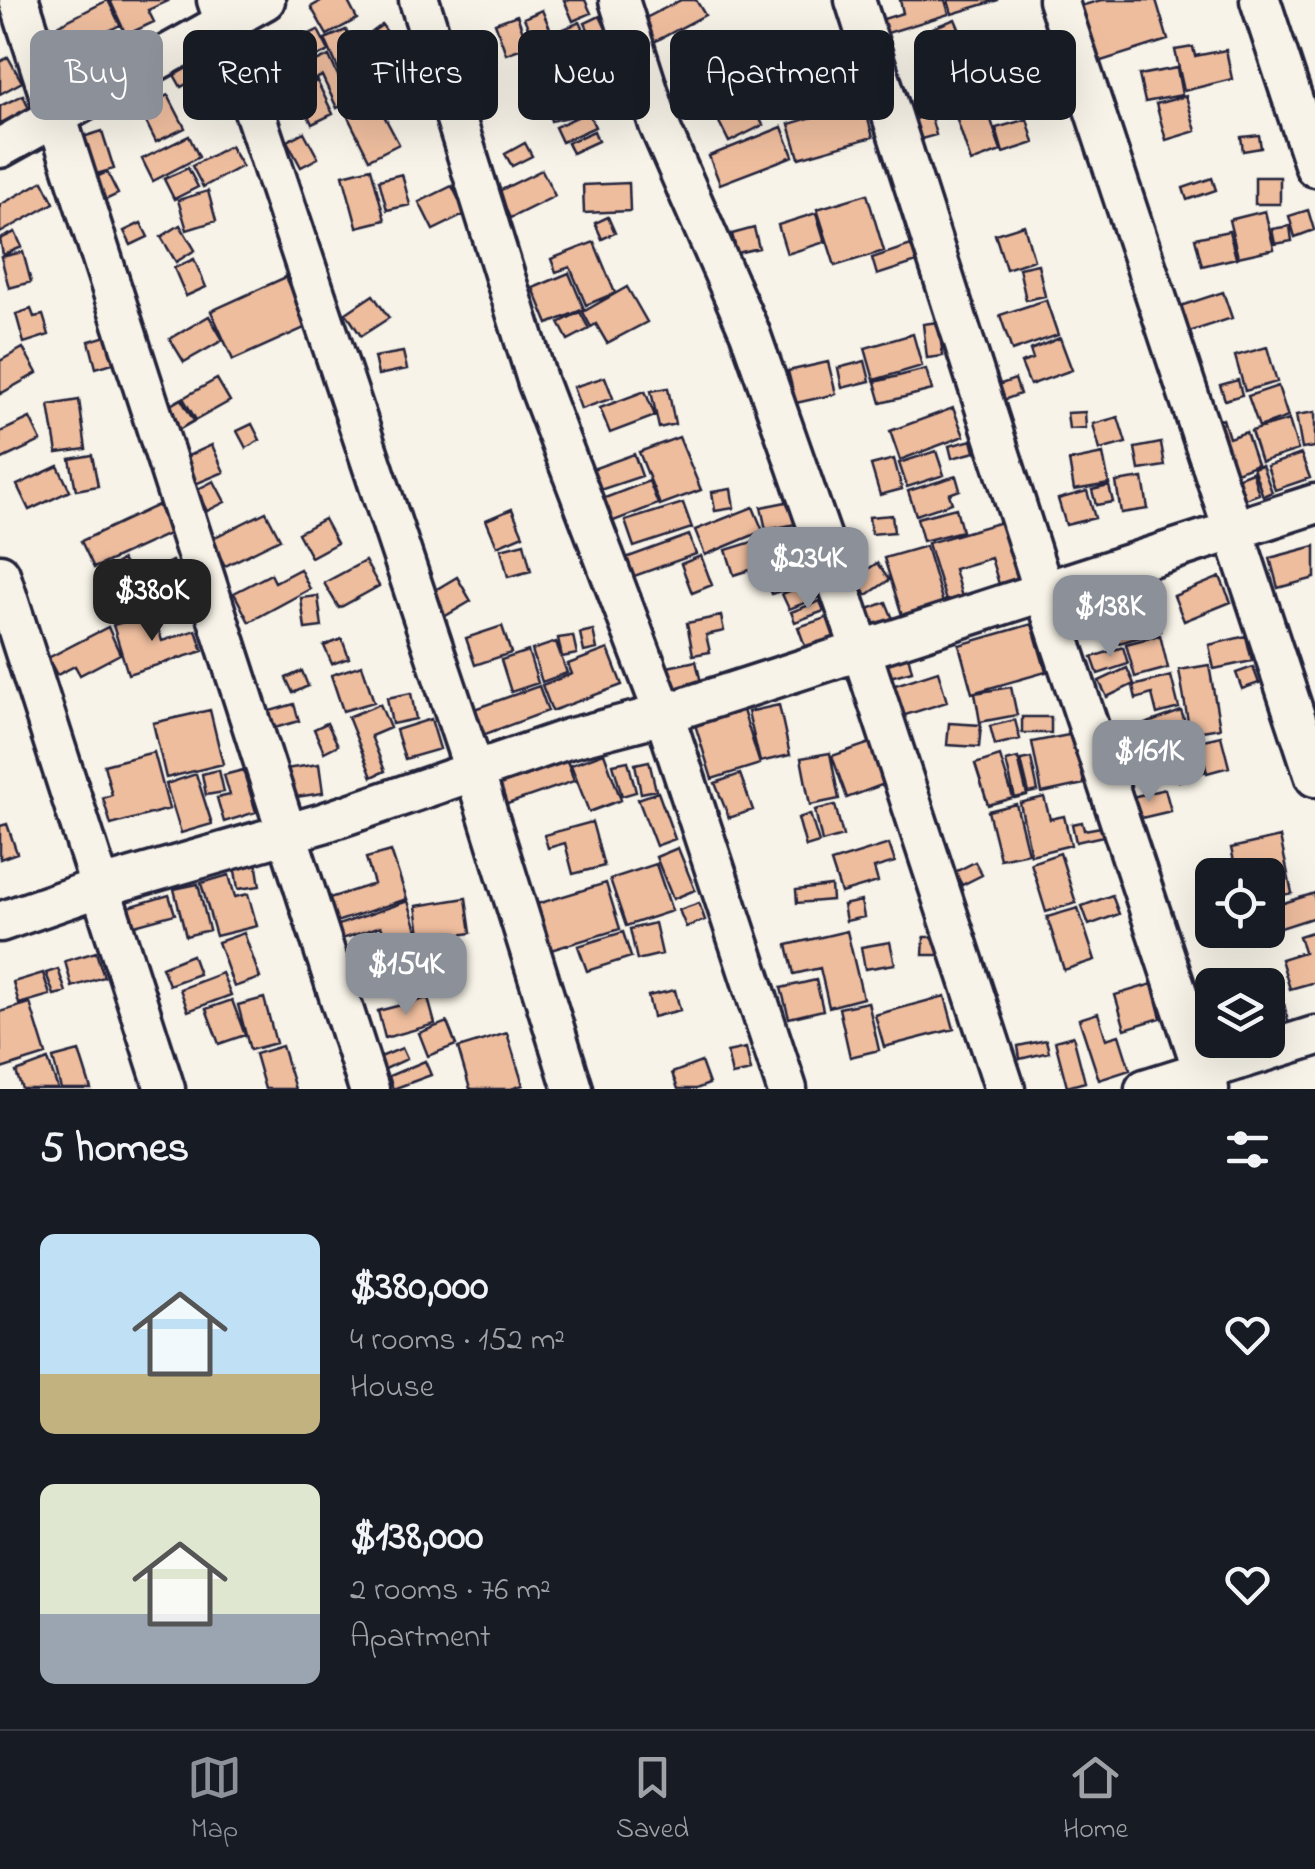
<!DOCTYPE html>
<meta charset="utf-8">
<style>
:root{--surface:#171b24;--page:#242831;--text:#f1f3f6;--muted:#9ea1a6;--line:#363941;--accent:#8c9099}
body{margin:0;font-family:"Indie Flower",sans-serif;background:var(--page);color:var(--text);height:100vh;display:flex;flex-direction:column;font-size:38px;white-space:nowrap}
*{box-sizing:border-box;margin:0}
p{font-size:32px;color:var(--muted)}
.icon{flex:none;width:55px;height:55px;fill:none;stroke:currentColor;stroke-width:2;stroke-linecap:round;stroke-linejoin:round}
.map{position:relative;height:1089px;overflow:hidden}
.panel{display:flex;flex-direction:column;background:var(--surface);flex:1}
.panel>*{flex:none}
.banner{position:absolute;left:30px;top:30px;width:1255px;height:90px;display:flex;gap:20px}
.fabs{position:absolute;left:1195px;top:858px;display:grid;gap:20px}
.fabs a{display:grid;place-items:center;width:90px;height:90px;border-radius:15px;background:var(--surface);box-shadow:0 10px 40px #0002;font-size:50px}
.price{position:absolute;translate:-50% -85px;padding:0 22px;border-radius:20px;background:var(--accent);color:#fff;font-size:32px;line-height:65px;filter:drop-shadow(0 2px 5px #0008)}
.price::after{content:'';position:absolute;left:50%;top:60px;width:30px;height:22px;margin-left:-15px;background:inherit;clip-path:polygon(0 0,100% 0,50% 100%)}
.price.current{background:#222;color:#fff}
ul{padding:0;list-style:none}
li{display:flex;align-items:center;gap:30px;height:250px;padding:0 40px}
li span{display:grid;place-items:center;flex:none;width:280px;height:200px;border-radius:15px;color:#555}
li>.icon{margin-inline-start:auto}
span .icon{width:120px;height:120px;fill:#fffc;stroke-width:1}
li b{font-size:42px}
h2{display:flex;justify-content:space-between;align-items:center;height:120px;padding:0 40px;font-size:42px}
.pill{padding:0 35px;border-radius:15px;background:var(--surface);box-shadow:0 10px 40px #0002;font-size:35px;line-height:90px}
.pill.current{background:var(--accent);color:#fff}
.tabs{display:flex;justify-content:space-around;align-items:center;height:140px;border-top:2px solid var(--line);background:var(--surface);font-size:28px;color:var(--muted)}
.tabs a{display:grid;justify-items:center;gap:5px}
.tabs .current{color:var(--accent)}
.map>svg:first-child{display:block}
</style>
<div class="map">
<svg width="1315" height="1089" viewBox="0 0 1315 1089">
<rect width="100%" height="100%" fill="#f7f3e8"/>
<filter id="ink" filterUnits="userSpaceOnUse"><feTurbulence type="fractalNoise" baseFrequency=".01" numOctaves="2"/><feDisplacementMap in="SourceGraphic" scale="20" xChannelSelector="R" yChannelSelector="G"/><feConvolveMatrix kernelMatrix="1 2 1 2 8 2 1 2 1" color-interpolation-filters="sRGB"/></filter>
<g filter="url(#ink)">
<!-- building -->
<path fill="#eebd9e" stroke="#22223b" stroke-width="2.5" d="M108,0L120,25L77,47L71,35L59,41L53,28Z
M110,0H167L168,1L148,10L154,22L126,35Z
M323,0H347L357,19L327,35L311,7Z
M564,0H585L591,13L573,21Z
M681,0H696L705,15L652,43L640,21Z
M900,0H945L949,14L881,35L877,21L903,13Z
M948,0H998L952,14Z
M1101,0H1156L1168,40L1095,63L1077,7Z
M542,10L552,33L534,41L524,18Z
M517,15L528,46L506,54L495,23Z
M600,16L609,35L594,42L585,23Z
M955,19L969,52L945,62L930,29Z
M580,22L591,45L538,67L528,44Z
M382,25L398,47L372,65L357,43Z
M318,30L329,51L296,67L285,46Z
M346,30L372,89L351,98L325,39Z
M985,44L992,65L976,70L969,49Z
M1193,47L1195,56L1226,50L1232,79L1184,91L1175,50Z
M593,48L598,59L578,68L572,57Z
M206,53L215,68L181,87L172,71Z
M329,56L350,102L337,108L322,76L279,96L272,82Z
M8,57L22,82L0,94V62Z
M734,60L750,88L699,114L690,97L699,93L693,81Z
M775,66L780,99L755,102L750,69Z
M1177,68L1182,95L1145,102L1139,75Z
M995,72L997,83L1018,78L1020,89L987,100L981,75Z
M977,76L1001,151L971,162L946,87Z
M574,80L582,114L551,121L543,88Z
M317,81L333,114L312,124L297,91Z
M747,94L763,125L729,142L714,112Z
M23,95L30,110L0,125V106Z
M168,95L185,128L156,142L140,110Z
M1186,96L1196,131L1166,140L1156,104Z
M374,97L399,144L369,159L345,111Z
M863,102L873,137L799,158L789,124Z
M588,112L595,127L562,142L555,127Z
M930,114L936,135L914,141L908,121Z
M1027,119L1034,143L1003,153L996,128Z
M782,127L793,156L720,184L709,156Z
M102,131L114,169L82,178L70,141Z
M594,131L598,141L572,153L567,143Z
M304,132L318,158L301,167L287,141Z
M1259,135L1261,148L1243,151L1241,137Z
M189,136L199,157L153,181L142,159Z
M525,143L532,156L512,166L505,154Z
M230,146L242,166L203,187L192,166Z
M188,168L198,187L174,199L164,179Z
M371,168L385,220L357,227L343,175Z
M542,170L555,196L510,218L497,192Z
M107,172L118,194L97,204L86,182Z
M402,174L410,205L387,210L379,180Z
M1255,177H1280V204H1255Z
M1212,178L1216,190L1187,200L1183,188Z
M43,181L54,203L0,233V205Z
M629,183L630,211L584,213L583,185Z
M452,186L466,214L433,230L419,202Z
M208,191L216,221L187,230L178,200Z
M867,194L884,251L835,266L817,209Z
M1308,210L1314,230L1295,237L1289,216Z
M1265,211L1274,249L1238,257L1229,220Z
M816,213L825,242L787,254L778,225Z
M608,217L615,233L602,239L595,223Z
M141,223L148,237L131,245L124,231Z
M180,225L195,250L176,262L161,237Z
M1024,225L1034,260L1006,269L995,234Z
M1290,226L1292,241L1275,244L1272,229Z
M754,228L759,248L737,253L732,234Z
M1229,231L1236,258L1202,266L1195,238Z
M15,232L22,247L3,255L0,239Z
M594,242L615,293L586,305L570,267L556,272L551,259Z
M911,245L917,262L877,275L872,258Z
M23,252L31,282L9,288L1,257Z
M194,259L206,287L186,296L174,268Z
M1038,264L1045,296L1026,300L1019,268Z
M569,273L584,309L548,324L533,288Z
M286,277L309,326L233,360L211,311Z
M627,287L647,322L607,343L596,324L591,327L583,312Z
M1223,292L1232,318L1180,335L1171,309Z
M373,295L389,318L361,336L346,313Z
M1046,300L1058,335L1012,351L1000,315Z
M31,309L34,317L43,315L49,335L24,343L16,314Z
M580,312L589,329L568,340L559,323Z
M209,316L223,340L184,362L170,339Z
M938,322L943,356L927,358L923,324Z
M913,334L922,366L874,380L865,348Z
M106,336L113,363L96,368L89,341Z
M1060,338L1072,370L1030,385L1021,363L1033,359L1030,350Z
M1267,347L1277,382L1245,391L1235,356Z
M23,348L37,373L0,394V361Z
M403,352L407,369L378,375L374,357Z
M865,361L870,381L842,388L838,368Z
M828,362L836,394L796,403L788,371Z
M926,369L932,390L881,403L875,382Z
M605,377L613,398L581,409L573,387Z
M217,379L230,401L196,420L183,398Z
M1015,379L1020,394L1001,401L995,386Z
M1238,380L1242,395L1225,400L1220,385Z
M1278,386L1288,417L1259,427L1248,396Z
M668,388L675,424L659,428L651,391Z
M645,391L655,416L610,433L600,408Z
M181,399L194,421L173,433L160,411Z
M79,400L86,449L57,453L49,405Z
M953,408L964,436L900,460L890,431Z
M1085,412L1086,428L1069,429L1067,413Z
M1315,412V447L1302,449L1296,415Z
M1118,417L1126,443L1100,450L1093,424Z
M30,418L41,441L0,460V432Z
M1223,419L1229,438L1246,432L1257,464L1223,477L1206,425Z
M1289,420L1298,450L1261,462L1251,431Z
M252,424L260,440L246,448L237,431Z
M679,437L701,490L660,505L639,452Z
M972,440L975,452L952,458L949,446Z
M1161,443L1165,466L1139,470L1135,448Z
M212,445L224,472L193,485L181,459Z
M936,451L944,475L907,487L899,463Z
M634,454L642,476L594,492L587,471Z
M1103,454L1109,484L1074,490L1069,461Z
M1301,454L1310,478L1275,490L1267,466Z
M92,455L98,486L76,490L70,459Z
M894,459L902,489L880,495L871,465Z
M1262,465L1272,492L1263,496L1253,468Z
M58,466L70,491L29,510L17,485Z
M1252,472L1259,494L1237,502L1229,481Z
M956,476L960,490L949,494L952,503L916,515L908,491Z
M1143,478L1148,509L1121,513L1116,482Z
M214,481L225,502L207,511L196,490Z
M649,481L658,504L606,524L597,501Z
M1109,486L1113,502L1096,505L1092,490Z
M731,489L734,508L715,511L712,492Z
M1087,491L1095,518L1066,525L1058,499Z
M791,501L796,524L766,530L761,507Z
M683,503L692,528L634,547L625,521Z
M158,505L171,533L94,568L81,541Z
M753,507L763,531L705,555L695,530Z
M956,508L962,531L923,541L917,518Z
M512,509L523,535L497,546L486,520Z
M266,512L280,539L225,566L211,539Z
M892,515L894,532L871,534L869,517Z
M324,519L337,543L311,557L298,533Z
M1005,521L1022,577L999,584L991,558L954,569L962,597L946,601L928,543Z
M689,535L696,554L626,579L620,560Z
M768,537L776,562L734,575L726,550Z
M524,543L531,571L508,577L501,549Z
M926,546L943,603L902,615L884,558Z
M1315,546V578L1278,588L1270,558Z
M701,556L712,585L692,593L681,564Z
M122,560L131,574L113,584L105,570Z
M172,561L183,583L117,618L105,596Z
M365,561L379,586L339,608L324,583Z
M790,561L799,585L772,594L763,570Z
M877,563L889,580L867,595L855,578Z
M300,569L310,589L249,622L234,593L271,574L275,582Z
M457,577L471,601L442,618L427,595Z
M1220,577L1231,602L1184,621L1174,596Z
M812,582L818,598L789,609L782,594Z
M1148,589L1161,631L1119,643L1106,601Z
M318,596L322,627L305,629L301,598Z
M820,601L824,611L795,622L791,612Z
M886,602L893,619L870,628L863,611Z
M153,613L162,641L196,630L203,651L128,674L113,625Z
M721,616L724,631L706,635L710,652L693,655L687,623Z
M829,617L837,638L806,649L798,627Z
M1032,624L1046,672L972,693L959,645Z
M502,626L511,653L475,665L466,638Z
M108,627L120,654L80,675L75,666L57,675L48,658Z
M593,630L597,649L584,652L580,633Z
M1160,635L1168,668L1135,677L1126,644Z
M573,636L577,654L562,657L558,638Z
M1246,636L1252,661L1214,669L1209,645Z
M342,639L349,658L332,664L324,646Z
M556,642L567,673L542,682L532,650Z
M1123,647L1128,664L1098,674L1092,657Z
M608,649L622,685L552,711L542,685L572,674L568,664Z
M528,651L538,683L511,692L501,660Z
M908,655L912,671L890,677L885,661Z
M696,661L702,687L663,696L658,669Z
M362,665L374,702L343,711L331,675Z
M1209,665L1220,728L1190,733L1179,670Z
M1253,667L1259,683L1242,689L1236,673Z
M1127,668L1134,684L1107,697L1099,681Z
M302,671L308,686L293,693L286,678Z
M938,671L947,702L899,717L889,687Z
M1171,676L1179,708L1157,714L1152,694L1136,699L1133,686Z
M539,686L548,711L472,739L463,713Z
M1011,687L1017,715L980,722L975,693Z
M411,693L416,719L392,724L387,698Z
M294,704L299,721L268,730L263,713Z
M380,704L390,728L371,736L385,771L372,777L348,717Z
M741,704L760,764L712,779L693,718Z
M779,705L790,755L760,762L748,712Z
M210,710L223,764L166,778L153,723Z
M1181,711L1192,742L1155,754L1145,724Z
M1022,717H1051V733H1022Z
M431,719L440,749L405,759L396,730Z
M1015,720L1020,739L995,745L990,726Z
M327,723L338,745L324,752L314,729Z
M949,723L981,725L979,747L947,745Z
M1074,734L1084,784L1042,793L1032,742Z
M1145,736L1153,757L1122,769L1114,749Z
M1221,736L1229,767L1207,773L1199,741Z
M873,742L887,783L847,798L832,756Z
M1195,742L1206,771L1179,781L1168,752Z
M154,752L169,809L111,825L103,798L112,795L104,765Z
M604,753L621,800L589,812L571,765Z
M830,753L839,799L810,805L801,758Z
M1000,756L1013,798L988,805L975,764Z
M566,757L574,781L499,807L491,783Z
M1018,758L1027,795L1015,798L1006,761Z
M1031,758L1038,791L1029,793L1021,760Z
M628,761L636,792L622,796L613,764Z
M649,761L656,790L641,793L635,764Z
M319,764L323,793L289,798L285,769Z
M219,770L224,792L206,795L202,774Z
M243,770L256,812L224,822L217,798L230,795L224,775Z
M196,774L212,824L181,833L166,784Z
M740,774L753,810L729,818L715,783Z
M1165,789L1171,811L1133,820L1128,798Z
M658,792L675,839L656,846L638,799Z
M1044,797L1050,819L1064,816L1071,845L1031,855L1020,803Z
M1016,804L1028,853L1000,859L988,811Z
M835,805L843,836L822,842L815,810Z
M810,814L819,843L806,847L798,818Z
M592,822L604,866L573,874L565,843L548,848L544,835Z
M1082,822L1084,830L1101,827L1103,836L1076,842L1072,824Z
M7,824L17,853L0,859V826Z
M1280,837L1292,893L1268,898V875H1237L1231,848Z
M889,844L895,862L874,868L878,882L841,893L831,862Z
M678,848L695,890L673,899L656,857Z
M391,851L407,899L333,923L326,899L374,884L366,858Z
M1060,853L1076,903L1046,912L1031,863Z
M256,861L260,886L238,889L234,864Z
M975,862L982,875L962,885L955,872Z
M656,864L672,911L626,926L610,879Z
M229,875L235,897L248,894L257,926L216,936L201,883Z
M606,883L620,929L551,950L537,904Z
M198,884L209,930L186,936L174,889Z
M831,886L832,900L797,903L796,890Z
M1315,893V917L1259,935L1257,930H1268V908Z
M169,895L175,914L131,926L125,908Z
M1112,895L1119,914L1089,925L1082,906Z
M466,898L471,933L421,941L416,906Z
M408,901L419,936L388,946L381,926L339,940L335,926Z
M861,901L864,917L846,921L843,905Z
M699,903L705,920L686,927L679,910Z
M1078,908L1095,960L1064,970L1047,917Z
M655,923L662,954L637,960L630,929Z
M847,931L863,998L829,1007L820,968L794,974L787,945Z
M1315,931V982L1290,989L1281,959L1304,952L1299,936Z
M623,932L631,957L587,971L578,946Z
M244,933L260,978L234,987L218,942Z
M924,937H940L939,955H923Z
M890,942L895,964L865,969L861,947Z
M96,952L104,977L72,987L65,961Z
M380,952L388,977L354,987L346,963Z
M192,955L199,974L169,985L162,967Z
M58,969L66,992L54,995L46,973Z
M43,973L50,995L19,1004L13,982Z
M222,973L231,995L188,1011L180,989Z
M816,980L823,1010L789,1018L781,988Z
M1152,984L1161,1018L1125,1029L1115,995Z
M1212,986V1032L1197,992Z
M675,990L680,1010L653,1017L648,996Z
M1281,990L1288,1021L1275,1024L1268,994Z
M945,996L954,1029L884,1047L875,1015Z
M264,998L276,1043L250,1050L238,1005Z
M428,998L435,1024L385,1038L378,1011Z
M232,1000L245,1035L219,1044L206,1009Z
M868,1002L879,1050L850,1057L839,1008Z
M30,1003L46,1055L1,1069L0,1012Z
M1098,1013L1106,1039L1119,1035L1130,1070L1099,1080L1079,1019Z
M447,1022L456,1045L428,1056L419,1033Z
M507,1033L523,1085L511,1089H470L458,1048Z
M1073,1036L1085,1082L1067,1087L1055,1041Z
M1046,1040L1049,1052L1020,1059L1018,1046Z
M282,1046L295,1089H265L255,1054Z
M402,1048L407,1059L383,1070L378,1058Z
M746,1048L751,1071L732,1075L727,1052Z
M79,1051L91,1089H61L53,1058Z
M48,1060L58,1089H22L16,1072Z
M425,1061L431,1075L393,1089L389,1076Z
M701,1062L709,1084L696,1089H678L672,1073Z"/>
<g fill="none" stroke-linecap="round" stroke-linejoin="round">
<!-- minor casing -->
<g stroke="#22223b" stroke-width="45">
<path id="minor" d="M19,0L369,1089
M217,0L474,770L573,1089
M419,0L538,383L664,714L787,1089
M619,0L659,125L750,333L861,650L1005,1089
M855,0L1044,592L1209,1089
M1058,0L1315,777
M1260,0L1315,167
M0,148L265,0
M0,574L165,1089
M0,922L98,888L323,823L568,739L664,714L1315,504
M1145,1089L1315,1036"/>
</g>
<!-- minor -->
<use href="#minor" stroke="#f7f3e8" stroke-width="38"/>
</g>
</g>
</svg>
<div class="fabs">
<a><svg class="icon" aria-label="locate" viewBox="0 0 24 24"><circle cx="12" cy="12" r="6"/><path d="M12 2v4M12 18v4M2 12h4M18 12h4"/></svg></a>
<a><svg class="icon" aria-label="layers" viewBox="0 0 24 24"><path d="M12 4l9 5-9 5-9-5zM3 14l9 5 9-5"/></svg></a>
</div>
<b class="price" style="left:808px;top:612px">$234K</b>
<b class="price current" style="left:152px;top:644px">$380K</b>
<b class="price" style="left:1110px;top:660px">$138K</b>
<b class="price" style="left:1149px;top:805px">$161K</b>
<b class="price" style="left:406px;top:1018px">$154K</b>
<div class="banner">
<a class="pill current">Buy</a>
<a class="pill">Rent</a>
<a class="pill">Filters</a>
<a class="pill">New</a>
<a class="pill">Apartment</a>
<a class="pill">House</a>
</div>
</div>
<section class="panel">
<h2>5 homes<svg class="icon" aria-label="filters" viewBox="0 0 24 24"><path d="M4 7h16M4 17h16"/><circle cx="9" cy="7" r="2"/><circle cx="15" cy="17" r="2"/></svg></h2>
<ul>
<li><span style="background:linear-gradient(#bfe0f5 70%,#c2b280 0)"><svg class="icon" aria-label="home" viewBox="0 0 24 24"><path d="M3 11l9-7 9 7M6 9v11h12V9"/></svg></span><div><b>$380,000</b><p>4 rooms · 152 m²</p><p>House</p></div><svg class="icon" aria-label="heart" viewBox="0 0 24 24"><path d="M12 20l-8-8c-3-5 5-10 8-4 3-6 11-1 8 4z"/></svg></li>
<li><span style="background:linear-gradient(#dfe7d0 65%,#9aa5b1 0)"><svg class="icon" aria-label="home" viewBox="0 0 24 24"><path d="M3 11l9-7 9 7M6 9v11h12V9"/></svg></span><div><b>$138,000</b><p>2 rooms · 76 m²</p><p>Apartment</p></div><svg class="icon" aria-label="heart" viewBox="0 0 24 24"><path d="M12 20l-8-8c-3-5 5-10 8-4 3-6 11-1 8 4z"/></svg></li>
</ul>
</section>
<nav class="tabs">
<a class="current"><svg class="icon" aria-label="map" viewBox="0 0 24 24"><path d="M3 6l6-2 6 2 6-2v14l-6 2-6-2-6 2zM9 4v14M15 6v14"/></svg>Map</a>
<a><svg class="icon" aria-label="saved" viewBox="0 0 24 24"><path d="M7 4h10v16l-5-4-5 4z"/></svg>Saved</a>
<a><svg class="icon" aria-label="home" viewBox="0 0 24 24"><path d="M3 11l9-7 9 7M6 9v11h12V9"/></svg>Home</a>
</nav>
